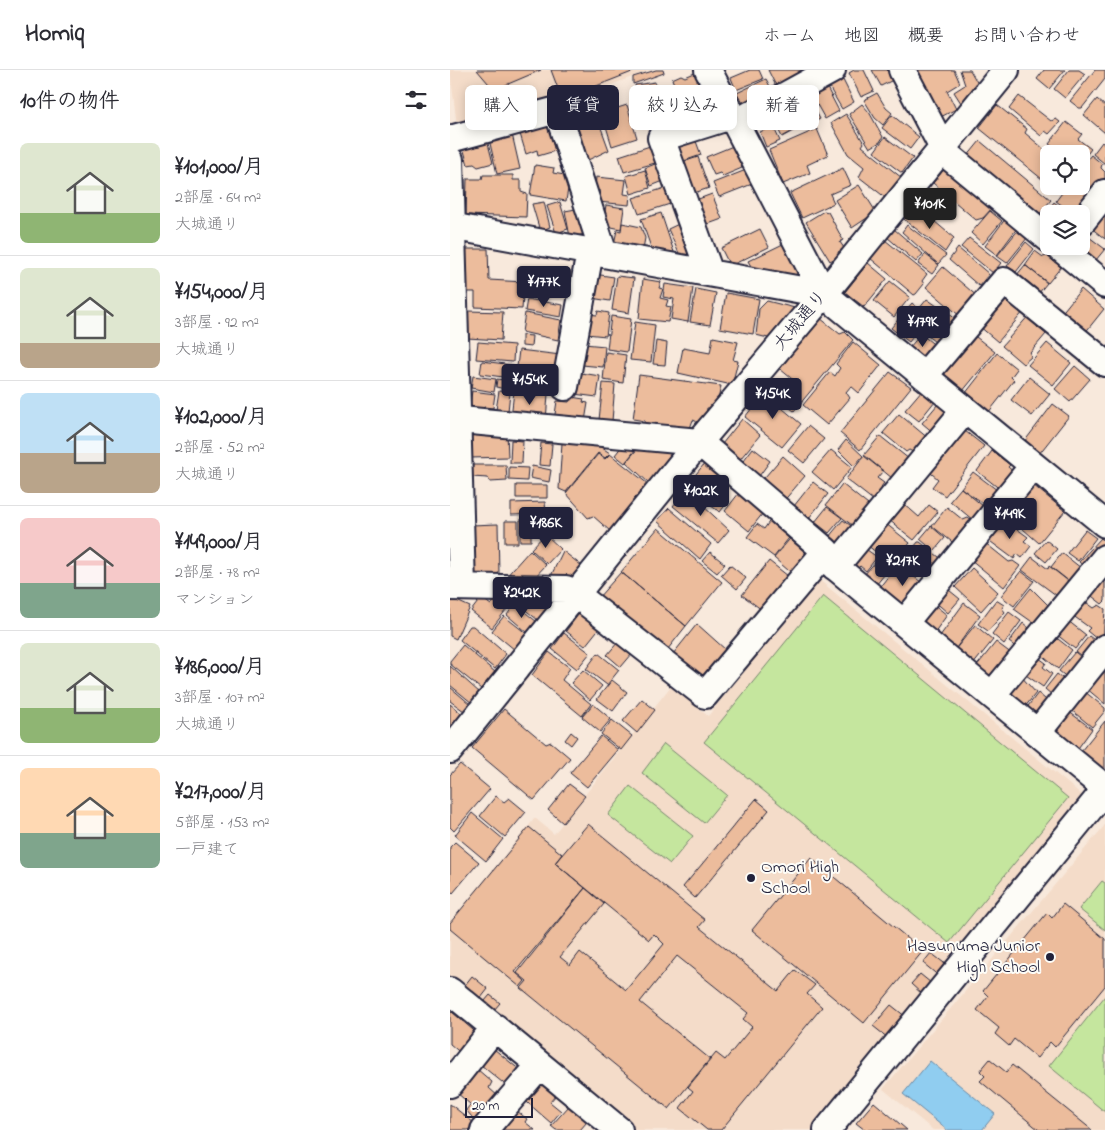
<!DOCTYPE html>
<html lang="ja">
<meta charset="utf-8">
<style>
:root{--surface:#fff;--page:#f2f2f3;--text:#2b2b33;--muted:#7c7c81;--line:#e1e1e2;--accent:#22223b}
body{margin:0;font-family:"Indie Flower","Klee One",sans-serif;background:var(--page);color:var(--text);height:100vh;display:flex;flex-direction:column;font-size:19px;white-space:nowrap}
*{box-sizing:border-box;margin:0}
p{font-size:16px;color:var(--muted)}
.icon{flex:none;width:28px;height:28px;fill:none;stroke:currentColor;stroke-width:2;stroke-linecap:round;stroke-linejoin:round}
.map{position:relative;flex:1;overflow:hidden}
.side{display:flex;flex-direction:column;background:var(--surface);width:450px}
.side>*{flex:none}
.top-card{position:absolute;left:15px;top:15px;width:475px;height:45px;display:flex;gap:10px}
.tools{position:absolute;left:590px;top:75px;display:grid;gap:10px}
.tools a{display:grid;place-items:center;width:50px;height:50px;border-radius:8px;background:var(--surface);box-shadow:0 2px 12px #0003;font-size:25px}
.scale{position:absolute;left:15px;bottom:12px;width:68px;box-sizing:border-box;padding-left:5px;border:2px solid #22223b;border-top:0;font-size:14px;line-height:18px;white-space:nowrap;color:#22223b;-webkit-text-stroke:4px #fdfcf7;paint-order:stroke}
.price{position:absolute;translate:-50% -42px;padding:0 11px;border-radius:5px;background:var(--accent);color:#fff;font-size:16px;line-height:32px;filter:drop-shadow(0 1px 2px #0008)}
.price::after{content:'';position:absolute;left:50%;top:30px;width:15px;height:11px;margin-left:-8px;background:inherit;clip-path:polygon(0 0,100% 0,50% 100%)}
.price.current{background:#222;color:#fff}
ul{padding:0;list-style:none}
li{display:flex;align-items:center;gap:15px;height:125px;padding:0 20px}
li+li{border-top:1px solid var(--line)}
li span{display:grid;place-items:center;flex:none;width:140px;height:100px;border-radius:8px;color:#555}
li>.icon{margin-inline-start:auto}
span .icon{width:60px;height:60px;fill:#fffc;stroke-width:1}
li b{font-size:21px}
h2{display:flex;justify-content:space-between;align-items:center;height:60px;padding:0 20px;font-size:21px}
.chip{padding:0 18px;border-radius:8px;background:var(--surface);box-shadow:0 2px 12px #0003;font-size:18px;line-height:45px}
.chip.current{background:var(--accent);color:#fff}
header{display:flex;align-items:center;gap:30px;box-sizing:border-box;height:70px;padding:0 25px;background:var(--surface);border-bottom:1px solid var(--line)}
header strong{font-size:24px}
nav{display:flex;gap:28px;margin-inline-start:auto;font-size:18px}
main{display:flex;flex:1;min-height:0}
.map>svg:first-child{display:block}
</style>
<header>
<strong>Homiq</strong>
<nav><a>ホーム</a><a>地図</a><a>概要</a><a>お問い合わせ</a></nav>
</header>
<main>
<section class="side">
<h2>10件の物件<svg class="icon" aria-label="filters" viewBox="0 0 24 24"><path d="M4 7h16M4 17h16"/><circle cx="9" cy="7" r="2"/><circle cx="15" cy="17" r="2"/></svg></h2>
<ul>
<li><span style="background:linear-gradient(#dfe7d0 70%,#8fb573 0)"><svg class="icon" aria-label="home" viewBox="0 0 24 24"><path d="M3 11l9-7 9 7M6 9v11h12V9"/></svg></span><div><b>¥101,000/月</b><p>2部屋 · 64 m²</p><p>大城通り</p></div></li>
<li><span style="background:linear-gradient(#dfe7d0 75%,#b9a48a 0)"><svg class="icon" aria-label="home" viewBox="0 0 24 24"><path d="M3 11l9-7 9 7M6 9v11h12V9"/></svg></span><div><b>¥154,000/月</b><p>3部屋 · 92 m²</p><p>大城通り</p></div></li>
<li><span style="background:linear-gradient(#bfe0f5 60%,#b9a48a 0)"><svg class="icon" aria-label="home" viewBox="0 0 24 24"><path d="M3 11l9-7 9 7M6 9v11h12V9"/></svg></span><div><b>¥102,000/月</b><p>2部屋 · 52 m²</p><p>大城通り</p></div></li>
<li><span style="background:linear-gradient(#f6c9c9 65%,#7fa58c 0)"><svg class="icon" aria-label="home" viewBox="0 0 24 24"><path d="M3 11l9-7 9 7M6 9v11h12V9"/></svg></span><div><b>¥149,000/月</b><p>2部屋 · 78 m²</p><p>マンション</p></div></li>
<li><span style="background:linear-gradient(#dfe7d0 65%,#8fb573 0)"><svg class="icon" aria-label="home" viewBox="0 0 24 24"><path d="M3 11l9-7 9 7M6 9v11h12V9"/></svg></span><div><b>¥186,000/月</b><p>3部屋 · 107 m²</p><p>大城通り</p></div></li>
<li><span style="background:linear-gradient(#ffd9b3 65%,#7fa58c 0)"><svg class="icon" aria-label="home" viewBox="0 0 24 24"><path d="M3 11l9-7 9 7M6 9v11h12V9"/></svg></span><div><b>¥217,000/月</b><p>5部屋 · 153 m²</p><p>一戸建て</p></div></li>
</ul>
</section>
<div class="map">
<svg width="655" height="1060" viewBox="0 0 655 1060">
<rect width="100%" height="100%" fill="#f8e9dc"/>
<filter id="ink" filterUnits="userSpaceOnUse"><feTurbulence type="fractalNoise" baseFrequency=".02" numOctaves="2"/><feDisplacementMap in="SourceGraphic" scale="10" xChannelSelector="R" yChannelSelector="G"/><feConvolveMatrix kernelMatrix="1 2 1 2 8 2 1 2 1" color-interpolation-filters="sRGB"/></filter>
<g filter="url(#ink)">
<!-- built -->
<path fill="#f4dcc9" d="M0,0H200L114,33L7,56Z
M368,509L632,725L362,1060H184L0,908V852L85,748L104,764L221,616L258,646Z
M655,755V1060H483L433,1019Z"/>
<!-- green -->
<path fill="#c5e69e" stroke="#74846c" d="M373,526L618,728L499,873L254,672Z
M214,674L277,725L254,753L192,703Z
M180,716L243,766L220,794L158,745Z
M652,811L655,813V860L629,839Z
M655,926V1042L599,996Z"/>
<!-- water -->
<path fill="#90cdf0" stroke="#6489a8" d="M480,991L545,1044L532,1060H497L453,1024Z"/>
<!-- building -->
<path fill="#ecbc9c" stroke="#22223b" d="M27,0H91L44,20Z
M101,0H187L126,24L124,19L110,24Z
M206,0H213L214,3L183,14V7Z
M300,0H309L313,9L286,20L281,8Z
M318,0H352L353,2L326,16Z
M404,0H414L424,21L411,27L399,3Z
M422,0H438L443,10L431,16Z
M466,0H504L510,13L497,21L506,39L485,50Z
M510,0H520L528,14L511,33L504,22L515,15Z
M594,0H615L599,19L587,9Z
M619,0H629L635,4L615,28L604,19Z
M645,0H655V9L632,38H629L620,31Z
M247,2L265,39L235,49L231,40L233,37L222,9L231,5L235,7Z
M316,9L322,20L294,35L287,23Z
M393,10L404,32L392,39L379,17Z
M205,12L207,24L187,27L185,15Z
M375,14L389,41L375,49L360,22Z
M427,23L436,38L442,43L433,55L425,48L414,30Z
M357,25L370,49L357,56L344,32Z
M569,26L601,51L606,49L610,52L599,64L595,61L591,66L559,39Z
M208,27L211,38L191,42L189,31Z
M647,29L655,36V63L634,45Z
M339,32L352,56L332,67L324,51L309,59L305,51Z
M412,34L419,42L433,67L430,72L420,78L399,44Z
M177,35L187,68L162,76L152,43Z
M547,35L577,59L575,63L600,84L599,101L592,109L529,58Z
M214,40L217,53L196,58L193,44Z
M146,44L159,80L138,90L124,53Z
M396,44L414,73L412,76L452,108L436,128L409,107L414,97L398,84L381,53Z
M442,45L469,67L460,79L432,58Z
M96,48L105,81L88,86L87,80L76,84L68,57Z
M616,52L632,64L628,69L641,79L631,92V84H612L599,74Z
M323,56L330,71L316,77L310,62Z
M367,59L378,85L357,95L360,103L333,114L319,80Z
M243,63L251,85L228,93L224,70Z
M62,64L70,99L47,104L39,69Z
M36,66L43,93L28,97L24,94L18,95L13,77Z
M435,67L463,88L452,103L424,82Z
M530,71L601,130L583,152L512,93Z
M652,72L655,75V94L643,84Z
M200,76L205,93L174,102L169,86Z
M283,76L292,98L273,106L270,103L264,105L256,87Z
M641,85L652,94L651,98L655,102V108L645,121L631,110V97Z
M248,87L259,118L238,125L227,94Z
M210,92L216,110L201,116L195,98Z
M85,95L104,98L103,103L120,106L116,131L80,125Z
M496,97L542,138L533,148L526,150L483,113Z
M393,98L401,115L380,124L384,133L352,148L340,123Z
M195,100L200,118L181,124L176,106Z
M296,100L302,114L269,127L263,113Z
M33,105H63V110H71V122L77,124L76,147L16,145L17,109H32Z
M146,107L176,110L174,124L180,125L179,135L148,132L150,121L145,120Z
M409,115L426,142L402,158L385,130Z
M617,116H624L631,122L636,118L647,127L624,144L606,131Z
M215,118L220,134L189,144L183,128Z
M262,124L272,149L253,156L243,131Z
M94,132L100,157L90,161L82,134Z
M110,132L118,159L106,163L97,136Z
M604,132L619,144H599V163L587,154Z
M156,135L174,138L171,159L157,156V148L154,147Z
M131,138L136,164L120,167L115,141Z
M460,138L473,148L477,145L504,168L495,182L454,149Z
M655,139V169L640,157Z
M374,141L378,142L393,170L390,172L394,178L388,182L389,186L380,191L356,152Z
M540,141L552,151L533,174L521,163Z
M211,143L225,185L203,183L191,149Z
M556,148L568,157L547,185L535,176Z
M235,151L247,183L232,190L218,159Z
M172,153L191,157L195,168L193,179L164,174L167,160L171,161Z
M457,155L496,185L488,194L452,162Z
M310,159L319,177L280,196L271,178Z
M444,159L473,184L466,192L437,167Z
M569,159L578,167L557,193L547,186Z
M635,164L655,179L641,196L625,176H631V168Z
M519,168L551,193L543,203L511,177Z
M435,170L477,204L472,211L474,214L466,224L464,225L420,188Z
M576,172L584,179L566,202L557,196Z
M335,173L353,210L302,198L298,191Z
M508,178L539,204L529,216L499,190Z
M15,179H38L39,210L74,212L72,239L25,237V222H16Z
M585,181L593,187L597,186L611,197L598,213L575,195Z
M475,184L489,195L482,204L468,194Z
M418,193L437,209L414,237L395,222Z
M575,195L597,213L584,229L562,211Z
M493,197L528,227L511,247L476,217Z
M144,204L164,207L160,231L141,228Z
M167,206L184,208L179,243L162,240Z
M193,209L211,212L209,218L213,219L210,228L218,230L216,236L221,237L218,252L189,249Z
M440,211L460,227L444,247L424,231Z
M215,214L243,218L238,252L221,249L224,229L213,227Z
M246,219L266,223L260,255L240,252Z
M631,219L654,239L634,264L610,245Z
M276,223L309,229L303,264L270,258Z
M554,225L574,241L548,272L529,256Z
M77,229L113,235L111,247L75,241Z
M477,229L487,236L459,272L441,258L462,233L469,239Z
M317,231L345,238L322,269L306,265L309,239Z
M490,236L509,252L490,276L470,260Z
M18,241L53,242L51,270L17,268Z
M148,241L159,243L156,266L136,264L139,244L147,245Z
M75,243L111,250L108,270L72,262Z
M580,244L590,251L587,257L596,264L580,283L581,287L573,294L552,276Z
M161,246L181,249L177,282L157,279Z
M370,248L390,264L395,262L403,270L344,341L332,332L347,313L330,299Z
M185,252L205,255L201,292L180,290Z
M521,263L545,282L512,322L489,303Z
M471,264L487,277L475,292L459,278Z
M72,265L82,266L81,277L72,276Z
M263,267L288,272L283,290L288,291L282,315L228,303L233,278L260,283Z
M206,271L217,273L215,295L203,294Z
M28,272L64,275L63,292L26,289Z
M403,272L431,295L409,323L401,316L396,322L400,328L377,355L353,335L380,302L385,306L390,298L386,294Z
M597,273L621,293L603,315L578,295Z
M134,274L155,276L153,297L132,295Z
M69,280L111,285L107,319L65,314Z
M156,282L176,285L173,313L153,310Z
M547,283L567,299L561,307L564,310L538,343L515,324Z
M32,291L63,295L61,308L30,304Z
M625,296L640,309L620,332L605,319Z
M119,301L150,306L147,327L116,323Z
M440,302L461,317L410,380L390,363Z
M189,305L271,316L268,330L262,338H257L256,346L250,353L243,350L237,366L196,362L195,351L183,349Z
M23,306L46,309L44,322L21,318Z
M579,307L600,324L582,346L561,330Z
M47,309L61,311L60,320L46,317Z
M153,313L165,314L162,351L149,350Z
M472,320L485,331L469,351L455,340Z
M22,321L45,324L43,338L34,337L33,345L19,343Z
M49,321L60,322L57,351L37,350L39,339L46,340Z
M64,321L98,324L96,351L61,348Z
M314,323L351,354L332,377L295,347Z
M121,327L134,329L133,332L138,333L134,357L104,351L107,331L119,332Z
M488,334L501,344L485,364L472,353Z
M603,334L619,346L589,384L574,372Z
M449,344L479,369L467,384L459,380L456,382L433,363Z
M292,349L310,365L286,394L268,379Z
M358,356L374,369L354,393L338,380Z
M510,357L534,376L495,426L482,417L488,409L476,399Z
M57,363L58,387L20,388L19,364Z
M430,366L464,393L448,413L414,385Z
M61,370L73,371L72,393H60Z
M396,370L413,386L404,396L388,380Z
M176,371L186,379L175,393L165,385Z
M91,373L102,374L100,396L89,395Z
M112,373L149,376L160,383L155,388L148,383L116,422L109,419Z
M190,376L226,381L199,413L176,392Z
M303,378L320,391L304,413L287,399Z
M381,380L402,397L383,420L362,402Z
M542,381L560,395L558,397L565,403L551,420L527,401Z
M148,384L155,389L160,384L198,414L160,461L143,446L138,448L116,423Z
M333,386L355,406L332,433L309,414Z
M414,386L433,401L427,408L434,413L431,417L438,422L428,434L396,409Z
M255,393L278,412L259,434L237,415Z
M21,395H56L57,411L40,412L38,408L21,407Z
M82,396L101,400L99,412L80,408Z
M59,397L78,398L77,411L59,410Z
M523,402L547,420L535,435L511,418Z
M363,412L378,424L355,453L340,441Z
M392,414L423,439L407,459L376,435Z
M66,415H97V428H66Z
M583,415L615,441L589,473L573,459L580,449L565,437Z
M511,418L533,436L523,450L500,431Z
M236,420L279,460L268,473L223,436Z
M289,423L313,443L299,461L275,441Z
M268,427L277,433L270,442L261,436Z
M95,432L96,444L61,445V433Z
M453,433L469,447L479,435L488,442L464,470L439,450Z
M377,437L392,448L379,463L365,452Z
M497,437L513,450L518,448L529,456L511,479L482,456Z
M219,438L261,474L250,489L207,451Z
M321,449L342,464L324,487L297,467L307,454L314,459Z
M70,450H89L90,462L81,463V471H70Z
M393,450L407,460L386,475L378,468Z
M55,451H68V473H55Z
M556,451L578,467L574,471L581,476L572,488L567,484L564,489L537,469L548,455L553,456Z
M435,453L460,473L442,495L417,475Z
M48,454L49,504H22L21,455Z
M481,456L495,468L484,481L470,469Z
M208,458L272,512L236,556L171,502Z
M635,460L646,468L628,491L617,483Z
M95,464L111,479L97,494L81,479Z
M343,465L366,484L346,507L324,488Z
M651,468L655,472V479L638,500L629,492Z
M596,470L607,479L596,492L585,483Z
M468,472H470L494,491L482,506L458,485Z
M534,472L559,492L563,491L570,496L554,517L520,489Z
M410,475L427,487L416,501L410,496L407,499L398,492Z
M80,480L96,495L82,510L54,509Z
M113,481L132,496L121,511L99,510Z
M260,482L275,494L267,503L252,491Z
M612,483L636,502L625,516L601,497Z
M582,487L598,499L599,496L622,514L610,528L572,500Z
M428,489L439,499L426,515L414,505Z
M319,491L338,506L312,540L292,525Z
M448,494L476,516L457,540L429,518Z
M280,495L296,508L287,519L271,505Z
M522,498L548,522L531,541L505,517Z
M571,501L584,511L564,536L551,526Z
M655,501V531L652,534L638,523Z
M171,502L236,556L214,584L148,528Z
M494,516L510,529L498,543L483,530Z
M581,518L599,536L588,556L564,539Z
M48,526L60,535L42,558L21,541L31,528L41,535Z
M74,526L106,528L88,550L68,534Z
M0,528L20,537L6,569L0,566Z
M546,530L554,535L552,538L555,542L538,561L528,554Z
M633,530L644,538L649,535L655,539L653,574L637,561L640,558L622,545Z
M482,533L497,545L484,563L468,551Z
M514,533L530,545L506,578L490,566Z
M65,534L87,552L78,563L57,545Z
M131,541L151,556L135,576L116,561Z
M559,542L571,551L554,574L542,564Z
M54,546L77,564L65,580L42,561Z
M617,550L636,565L625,579L606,564Z
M573,553L585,563L571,581L559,572Z
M247,554L276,580L254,608L223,584Z
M525,555L543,570L522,596L504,581Z
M20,556H23L56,584L45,599L10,570Z
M114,563L140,583L127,599L102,579Z
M639,566L652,576L639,592L626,582Z
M608,569L622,580L608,599L589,583L598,571L604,573Z
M168,572L182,584L171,597L157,585Z
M546,572L566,587L544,614L525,598Z
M13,575L45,602L31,619L0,594V591Z
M99,582L120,598L112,610L141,634L132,646L82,605Z
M625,582L638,593L623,612L609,601Z
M148,583L169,600L157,615L136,599Z
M589,588L596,593L593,597L602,604L593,617L573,603L582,591L585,593Z
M0,596L30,623L22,633L0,615Z
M655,599V634L636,618Z
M133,600L152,616L140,630L121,613Z
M607,604L620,614L608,630L595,619Z
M570,605L586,623L574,638L556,623Z
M162,610L177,622L163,641L147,629Z
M0,617L20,634L14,641L0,631Z
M634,621L655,638V641L642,657L620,639Z
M588,623L602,635L589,651L575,640Z
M192,629L205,640L187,663L173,651Z
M0,634L12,644L0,659Z
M143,634L161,649L150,662L132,647Z
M54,639L96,674L101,672L120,688L84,730L22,678Z
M618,641L642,659L626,681L602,663Z
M162,650L182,666L171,680L151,664Z
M655,651V701L631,681Z
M121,662L127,667L121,675L115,670Z
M151,666L168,680L137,717L120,703Z
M10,694L40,719L4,761L0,757V705Z
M119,714L135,726L113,753L98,740Z
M46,726L54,732L59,728L76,742L55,767L30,746Z
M306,729L319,740L245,828L233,817Z
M22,743L53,769L36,791L5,765Z
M138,754L255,850L249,857L328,921L345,900L365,915L357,924L372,937L271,1060H257L230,1038L243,1021L238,1017L266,983L275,990L302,957L293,949L298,943L227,886L190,932L260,989L219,1039L71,918L77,911L67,903L135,818L154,834L110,887L120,895L130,882L176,920L214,874L204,864L199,870L105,793Z
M79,757L112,784L105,793L135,818L65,902L75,911L70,917L0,859V853Z
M5,772L29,792L3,823L0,820V777Z
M361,788L473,881L414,953L302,860Z
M613,834L655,869V916L605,977L600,972L587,988L564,969L559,976L545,964L549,958L527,940L538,926L533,921L597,843L602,848Z
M481,883L498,896L490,907L473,893Z
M470,904L481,913L472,924L461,914Z
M22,906L38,919L27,933L11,920Z
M40,925L50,933L44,940L34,932Z
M441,935L456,947L438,968L423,956Z
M2,942L30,966L13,985L0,974V944Z
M44,979L71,1001L58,1017L31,995Z
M540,989L556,1002L562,995L642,1060H589L530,1011L535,1006L530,1001Z
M27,999L42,1012L39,1018L49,1027L34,1046L7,1023Z
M87,1008L106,1025L100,1032L111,1041L101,1053L71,1027Z
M424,1032L457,1060H415L406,1053Z
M0,1034L24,1053L18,1060H0Z
M20,1035L32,1046L27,1053L16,1040Z
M119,1036L137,1052L130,1060H106L101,1056Z
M62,1037L77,1049L75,1052L85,1060H51Z"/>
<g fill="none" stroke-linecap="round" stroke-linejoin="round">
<!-- minor casing -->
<g stroke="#22223b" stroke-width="30">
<path id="minor" d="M258,0L374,224
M452,0L496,84L599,169
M285,53L382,0
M0,69L107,40L154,184
M0,90L12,517
M631,153L655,123
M0,156L374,224L655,454
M608,176L655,215
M260,203L211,68L281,46
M474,306L554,211L655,293
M115,317L140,182
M0,349L249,372L376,481L255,625L127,525L116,519L0,517
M372,486L655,718
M385,497L515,340
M455,552L583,396
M542,625L655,488
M587,663L655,578
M0,680L249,372L374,224L556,0
M0,921L169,1060
M0,1014L45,957
M34,1060L90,995
M377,1060L655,720"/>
</g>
<!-- minor -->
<use href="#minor" stroke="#fdfcf7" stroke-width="26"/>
</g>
</g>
<!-- markers -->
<g fill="#22223b" stroke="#fdfcf7" stroke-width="2">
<circle cx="301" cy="808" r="5"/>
<circle cx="600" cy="887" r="5"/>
</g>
<g text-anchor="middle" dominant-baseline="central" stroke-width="4" stroke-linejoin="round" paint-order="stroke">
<!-- street labels -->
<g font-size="18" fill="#22223b" stroke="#fdfcf7">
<text transform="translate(351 251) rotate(-50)">大城通り</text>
</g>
<!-- poi labels -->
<g font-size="18" fill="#22223b" stroke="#fdfcf7" text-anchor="start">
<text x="311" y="798">Omori High<tspan x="311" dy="21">School</tspan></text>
<text x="590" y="877" text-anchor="end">Hasunuma Junior<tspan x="590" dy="21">High School</tspan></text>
</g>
</g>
</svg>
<div class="tools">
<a><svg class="icon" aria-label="locate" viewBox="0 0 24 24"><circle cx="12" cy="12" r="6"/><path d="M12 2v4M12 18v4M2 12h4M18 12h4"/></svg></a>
<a><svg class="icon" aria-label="layers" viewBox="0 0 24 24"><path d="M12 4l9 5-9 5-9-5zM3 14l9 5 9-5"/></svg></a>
</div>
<div class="scale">20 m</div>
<b class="price current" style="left:480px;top:160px">¥101K</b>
<b class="price" style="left:94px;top:238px">¥177K</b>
<b class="price" style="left:473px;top:278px">¥179K</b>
<b class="price" style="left:80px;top:336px">¥154K</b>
<b class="price" style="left:323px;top:350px">¥154K</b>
<b class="price" style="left:251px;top:447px">¥102K</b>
<b class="price" style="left:560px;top:470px">¥149K</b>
<b class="price" style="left:96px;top:479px">¥186K</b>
<b class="price" style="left:453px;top:517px">¥217K</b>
<b class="price" style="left:72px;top:549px">¥242K</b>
<div class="top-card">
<a class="chip">購入</a>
<a class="chip current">賃貸</a>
<a class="chip">絞り込み</a>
<a class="chip">新着</a>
</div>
</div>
</main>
